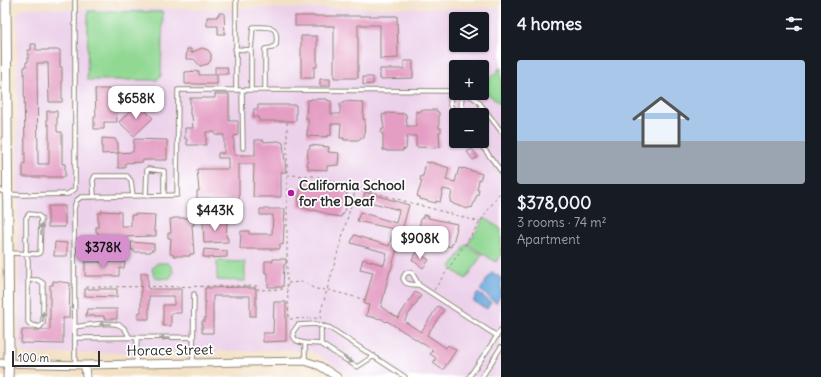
<!DOCTYPE html>
<meta charset="utf-8">
<style>
:root{--surface:#171b24;--page:#20242c;--text:#f1f3f6;--muted:#9ea1a6;--accent:#d690ce}
body{margin:0;font-family:Delius,sans-serif;background:var(--page);color:var(--text);height:100vh;display:flex;flex-direction:column;font-size:15px;white-space:nowrap}
*{box-sizing:border-box;margin:0}
p{font-size:13px;color:var(--muted)}
.icon{flex:none;width:22px;height:22px;fill:none;stroke:currentColor;stroke-width:2;stroke-linecap:round;stroke-linejoin:round}
.map{position:relative;flex:1;overflow:hidden}
.side{display:flex;flex-direction:column;background:var(--surface);width:320px}
.side>*{flex:none}
.fabs{position:absolute;left:449px;top:12px;display:grid;gap:8px}
.fabs a{display:grid;place-items:center;width:40px;height:40px;border-radius:4px;background:var(--surface);box-shadow:0 1px 3px #0004;font-size:20px}
.scale{position:absolute;left:12px;bottom:10px;width:88px;box-sizing:border-box;padding-left:4px;border:2px solid #2b2b2b;border-top:0;font-size:11px;line-height:14px;white-space:nowrap;color:#2b2b2b;-webkit-text-stroke:3px #fff;paint-order:stroke}
.price{position:absolute;translate:-50% -34px;padding:0 9px;border-radius:8px;background:#fff;color:#222;font-size:13px;line-height:26px;filter:drop-shadow(0 1px 2px #0008)}
.price::after{content:'';position:absolute;left:50%;top:24px;width:12px;height:9px;margin-left:-6px;background:inherit;clip-path:polygon(0 0,100% 0,50% 100%)}
.price.active{background:var(--accent);color:#111}
ul{padding:0;list-style:none}
li{display:grid;align-content:center;gap:8px;height:212px;padding:0 16px}
li span{display:grid;place-items:center;height:124px;border-radius:4px;color:#555}
li>.icon{margin-inline-start:auto}
span .icon{width:72px;height:72px;fill:#fffc;stroke-width:1}
li b{font-size:17px}
h2{display:flex;justify-content:space-between;align-items:center;height:48px;padding:0 16px;font-size:17px}
main{display:flex;flex:1;min-height:0}
.map>svg:first-child{display:block}
</style>
<main>
<div class="map">
<svg width="501" height="377" viewBox="0 0 501 377">
<rect width="100%" height="100%" fill="#fff"/>
<filter id="ink" filterUnits="userSpaceOnUse"><feTurbulence type="fractalNoise" baseFrequency=".025" numOctaves="2"/><feDisplacementMap in="SourceGraphic" scale="8" xChannelSelector="R" yChannelSelector="G"/><feConvolveMatrix kernelMatrix="1 2 1 2 8 2 1 2 1" color-interpolation-filters="sRGB"/></filter>
<filter id="wash" filterUnits="userSpaceOnUse"><feTurbulence type="fractalNoise" baseFrequency=".012" numOctaves="4" result="noise"/><feDisplacementMap in="SourceGraphic" scale="16" xChannelSelector="R" yChannelSelector="G"/><feGaussianBlur stdDeviation="0.9" result="paint"/><feColorMatrix in="noise" values="0 0 0 0 0 0 0 0 0 0 0 0 0 0 0 0 0 1.4 0 .05"/><feComposite in="paint" operator="in"/></filter>
<g filter="url(#wash)">
<rect width="100%" height="100%" fill="#f3e1c5"/>
<!-- built -->
<path fill="#ecd1ea" fill-rule="evenodd" d="M23,8L86,9L501,8V377H351L314,352L295,350L24,354L19,347L17,15ZM456,19H482V45H456ZM456,67H482V93H456ZM456,115H482V141H456Z"/>
<!-- green -->
<path fill="#91d893" stroke="#5e825f" d="M88,11L163,12L161,76L157,80H87Z
M501,67V105L482,89L487,81Z
M485,218L501,229V254L496,262L468,244Z
M466,245L482,255L466,279L450,268Z
M217,261L245,262V281L217,280Z
M158,263H168L172,267L173,273L170,278L159,279L154,276L152,269L155,265Z"/>
<!-- water -->
<path fill="#6ca9de" stroke="#4c6a84" d="M492,272L501,278V295L496,303L480,290Z
M478,293L491,302L487,309L473,301Z"/>
<g id="blocks">
<!-- building -->
<path fill="#e49dc3" d="M219,13H224L225,34H218V26H207V17H217V15H219Z
M295,16H397L398,58L380,59V25H358V78H334V26H295Z
M301,36H317V67H314V78H301Z
M31,44H36V50H60V67H62V102H49L48,63H37L38,164H49V125H47V111H57V132H62V164H65V177H23V164H25L24,67H26V62H28V50H31Z
M202,48L208,50L211,54V60L208,64L200,66L194,59H186L187,49H191V53Z
M404,61H413V78L380,79V69H404Z
M215,67H227L228,74H215Z
M199,71V75H217V84H185V72Z
M363,77H373V84L363,85Z
M320,79H330V86H320Z
M95,89H116L117,122H104V129H94V117H96Z
M215,94H229V121H238V135L234,136V155H255V140H264V142L279,141L283,143L286,172H281V197H253L254,164H239V199H197V191H199L197,169H228V158H218V153H224V135H215V132H206V145H187V139H185V128H193L192,115H190V98H215Z
M311,99H327V100L331,101V114H340V103H344V101L360,102V103H364L363,119H365L364,138H360V140H344V138H340L341,124H331V135L327,136V137L307,136V130H308V119H306L307,100H311Z
M138,103L153,118L134,136L119,122Z
M258,105H296V121H259L258,117H253L254,109H258Z
M420,110H437V112H439V128H441V132H439L440,147H436V148L416,147V136H407L406,149L402,150L403,151H386V150H383V134L381,133L382,129H384L382,115L387,114L386,113L406,114L407,126H416V111L420,112Z
M102,138L115,139L118,143V153L102,154Z
M134,139L167,140V160H143V162L125,163V168H118V153L133,152Z
M310,145L329,147L328,152L339,153L338,165L327,166V170L308,169V165H307L308,149L310,148Z
M472,149L478,157L473,160L467,152Z
M426,162L430,163V162L449,168L446,180L455,182L459,168L463,169V168L482,174L480,180H479L477,190H479L478,195H477L472,208L469,207L468,209L453,204V203L450,202L452,191L443,189L440,202L436,201V203L420,199V197L417,196L422,181L420,180L421,176H423Z
M304,181L318,184L322,186L334,189V188L347,193L346,197H348L343,215L342,214L341,217L328,215V214L314,210L313,211L298,206L299,196L302,185H303Z
M365,192L409,205L391,270H390L381,307L398,318L415,292L421,296L404,321L421,332L438,306L444,310L427,335L446,348L448,345L456,350L443,370L433,363L436,358L430,354L433,350L387,321L386,322L382,319L366,316L369,305L364,304L373,272L360,269L363,259L384,265L387,253L351,243L354,235L389,246L394,229L357,221L360,212L396,223L399,210L363,200Z
M48,206H65V227H48Z
M260,209H285L283,245L280,244V249H240L241,231H249V234H272L273,215H260Z
M101,211L121,212V226H131V215H135L134,214L155,215L154,231H156V236L121,237V248H117L118,249H101V248H97L98,232H96V227H98V213H101Z
M423,215L429,216L428,218L457,224L456,228H457L453,243L452,244L451,247L435,242V245L430,243L431,241L417,238L421,218H423Z
M173,218H190V219H193L194,225H192L194,254H190V256H173V254H170L171,238H168V233H171L170,219H173Z
M207,220L227,222L226,237L228,238V242L204,243L203,222H207Z
M55,242L67,243V256H54Z
M131,242L154,244V250H151V252H134V250H131Z
M204,249L227,251V257L207,258V257H203Z
M417,252L429,260L423,268L412,260Z
M273,259H286V264L284,265L283,287H268V273H265V261H273Z
M85,262H125L124,268H119V276H85Z
M141,273H148V289H181V313H171V326H163V305H174V296H149V319H138V313L141,312Z
M53,281L70,283L69,318H63V344L21,343L22,330H50V285H53Z
M248,287V288H256V316H250V296H213V333H202V321H205V288Z
M85,289H117V297L85,296Z
M274,302H286V341L263,342V333H273Z
M87,309H117V319H104V316H86Z"/>
</g>
</g>
<g filter="url(#ink)">
<use href="#blocks" fill-opacity="0" stroke="#8f8678" stroke-width="1"/>
<g fill="none" stroke-linecap="round" stroke-linejoin="round">
<!-- lane casing -->
<g stroke="#8f8678" stroke-width="5.5">
<path id="lane" d="M235,49L251,50L253,27C270,27 279,24 276,45L272,48L265,49V90H236V0
M242,90L243,148
M251,90V50
M265,90L456,91
M451,90L450,105L455,113
M467,93L478,101L501,131
M481,106V115
M461,110L462,93
M456,124L453,118L457,112L464,110L469,115
M478,141L501,171
M0,190L7,194L23,195L68,194L75,189V0
M146,196L147,170L148,169L164,171V195
M94,197L93,180L95,176H127L131,181L133,196
M9,253L38,254L40,252L41,218L37,215L29,214L26,218V254L28,260V322L31,325L40,327L43,323V283L38,280H28
M419,285C412,284 405,286 403,278L405,274L408,272L412,273L419,285L497,336
M75,327C87,325 108,321 119,325C125,327 127,332 129,337
M75,338L192,337
M305,343L321,344L357,367L374,356
M321,344V325
M305,361V343C297,342 293,340 293,332L298,325L315,324L330,328L405,377
M193,363L194,294
M75,364L74,209L76,201L81,197L177,195L178,90H236
M136,364L137,338
M469,377L501,330
M482,377L501,347"/>
</g>
<!-- street casing -->
<g stroke="#8f8678" stroke-width="9">
<path id="street" d="M0,363L85,365L305,361L320,366L337,377
M85,365L86,377"/>
</g>
<!-- secondary casing -->
<g stroke="#8f8678" stroke-width="11">
<path id="secondary" d="M6,0L9,354L8,377"/>
</g>
<!-- path -->
<path stroke="#8f8678" stroke-width="1" stroke-dasharray="3 3" stroke-linecap="butt" d="M287,122V283L289,319L321,318
M287,175L314,176L480,222
M288,283L303,282L315,289L328,290L366,300
M86,287L258,286V290L287,289
M434,290L501,191
M321,318V311L356,188"/>
<!-- lane -->
<use href="#lane" stroke="#fff" stroke-width="3.5"/>
<!-- street -->
<use href="#street" stroke="#fff" stroke-width="7"/>
<!-- secondary -->
<use href="#secondary" stroke="#fff" stroke-width="9"/>
</g>
<!-- one-way arrows -->
<defs><path id="oneway-solid" d="M-6-.8H1V-3.2L6.5 0L1 3.2V.8H-6Z"/></defs>
<g fill="#a0a0a0">
<use href="#oneway-solid" transform="translate(41 229) rotate(-89)"/>
<use href="#oneway-solid" transform="translate(43 317) rotate(-87)"/>
<use href="#oneway-solid" transform="translate(105 324) rotate(177)"/>
<use href="#oneway-solid" transform="translate(165 338) rotate(179)"/>
<use href="#oneway-solid" transform="translate(348 360) rotate(33)"/>
</g>
</g>
<!-- markers -->
<circle fill="#b5179e" stroke="#fff" stroke-width="1.5" cx="291" cy="193" r="4"/>
<g text-anchor="middle" dominant-baseline="central" stroke-width="3.5" stroke-linejoin="round" paint-order="stroke">
<!-- poi labels -->
<g font-size="14" font-weight="bold" fill="#2b2b2b" stroke="#fff" text-anchor="start">
<text x="299" y="185">California School<tspan x="299" dy="16">for the Deaf</tspan></text>
</g>
<!-- street labels -->
<g font-size="14" fill="#2b2b2b" stroke="#fff">
<text transform="translate(170 350) rotate(-1)">Horace Street</text>
</g>
</g>
</svg>
<div class="fabs">
<a><svg class="icon" aria-label="layers" viewBox="0 0 24 24"><path d="M12 4l9 5-9 5-9-5zM3 14l9 5 9-5"/></svg></a>
<a>+</a>
<a>−</a>
</div>
<div class="scale">100 m</div>
<b class="price" style="left:136px;top:120px">$658K</b>
<b class="price" style="left:215px;top:232px">$443K</b>
<b class="price" style="left:420px;top:260px">$908K</b>
<b class="price active" style="left:103px;top:269px">$378K</b>
</div>
<section class="side">
<h2>4 homes<svg class="icon" aria-label="filters" viewBox="0 0 24 24"><path d="M4 7h16M4 17h16"/><circle cx="9" cy="7" r="2"/><circle cx="15" cy="17" r="2"/></svg></h2>
<ul>
<li><span style="background:linear-gradient(#a9c7e8 65%,#9aa5b1 0)"><svg class="icon" aria-label="home" viewBox="0 0 24 24"><path d="M3 11l9-7 9 7M6 9v11h12V9"/></svg></span><div><b>$378,000</b><p>3 rooms · 74 m²</p><p>Apartment</p></div></li>
</ul>
</section>
</main>
